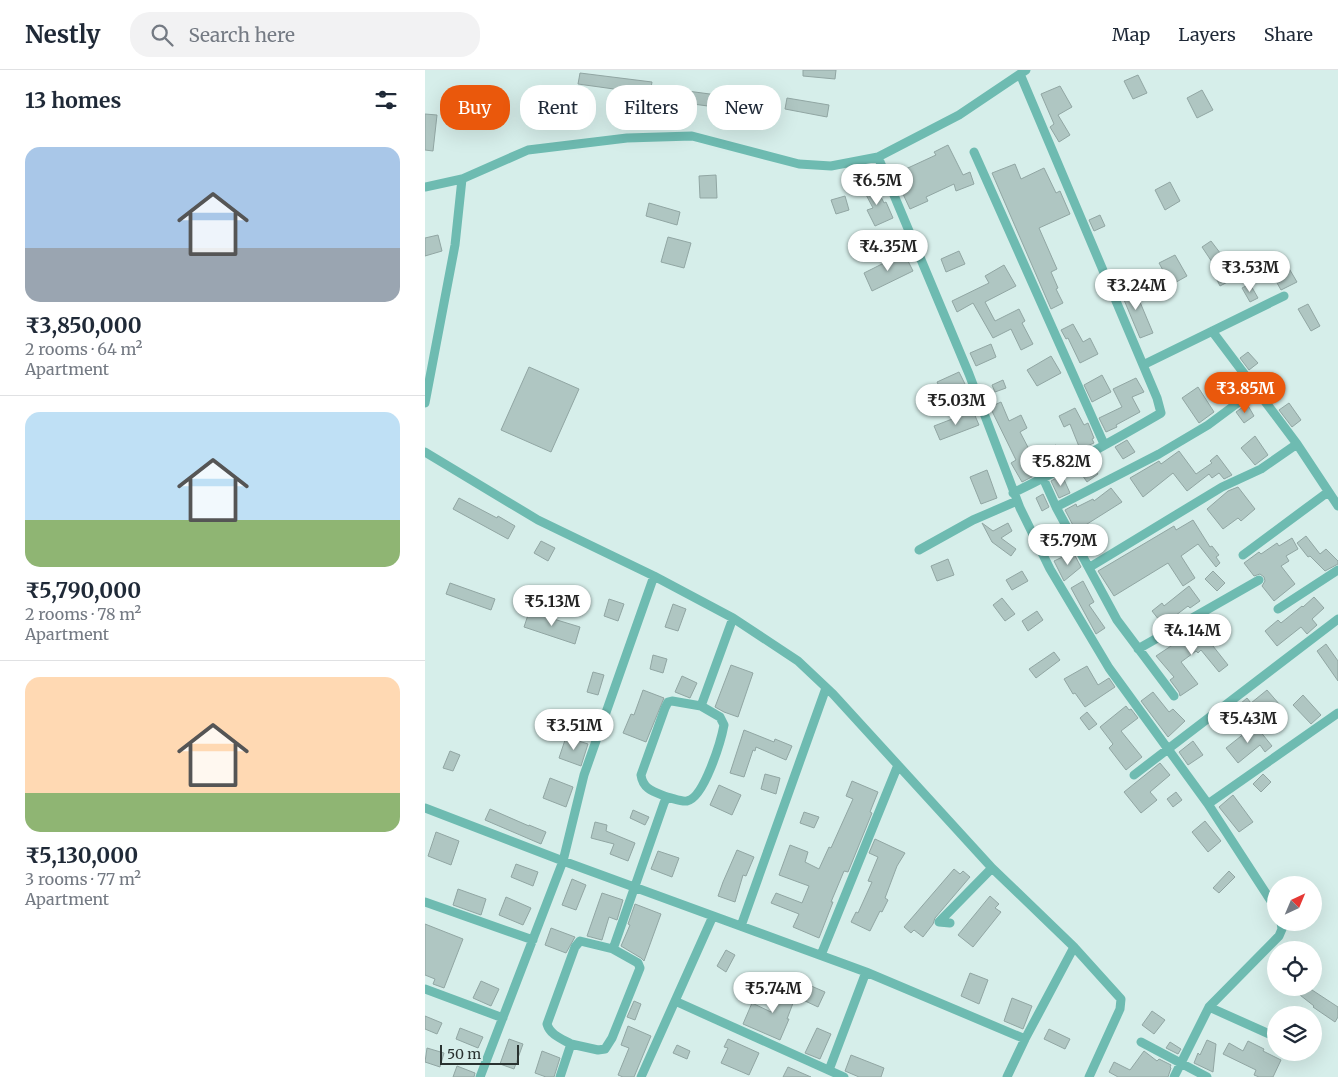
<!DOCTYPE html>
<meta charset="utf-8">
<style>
:root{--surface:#fff;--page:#f2f2f3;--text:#1f2937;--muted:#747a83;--line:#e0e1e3;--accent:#ea580c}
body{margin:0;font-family:Merriweather,serif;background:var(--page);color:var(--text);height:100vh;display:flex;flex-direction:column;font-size:19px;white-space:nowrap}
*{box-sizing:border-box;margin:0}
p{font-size:16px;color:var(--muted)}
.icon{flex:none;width:28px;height:28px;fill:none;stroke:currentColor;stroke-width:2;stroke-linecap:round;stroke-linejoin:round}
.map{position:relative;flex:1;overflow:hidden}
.drawer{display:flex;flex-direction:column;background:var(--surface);width:425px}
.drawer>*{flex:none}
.hud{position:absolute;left:15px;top:15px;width:475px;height:45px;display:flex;gap:10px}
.needle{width:32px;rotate:44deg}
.fabs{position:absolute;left:842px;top:806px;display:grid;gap:10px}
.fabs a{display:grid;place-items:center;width:55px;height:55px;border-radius:50%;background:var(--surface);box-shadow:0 5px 20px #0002;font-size:25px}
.scale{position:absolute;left:15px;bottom:12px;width:79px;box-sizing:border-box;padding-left:5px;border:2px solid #293230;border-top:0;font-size:14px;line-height:18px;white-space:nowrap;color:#293230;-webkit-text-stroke:4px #d6eeea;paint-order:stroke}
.price{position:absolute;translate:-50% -42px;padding:0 11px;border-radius:18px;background:#fff;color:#222;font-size:16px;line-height:32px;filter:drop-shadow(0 1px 2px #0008)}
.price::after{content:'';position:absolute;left:50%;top:30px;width:15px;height:11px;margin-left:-8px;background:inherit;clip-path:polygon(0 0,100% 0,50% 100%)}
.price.selected{background:var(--accent);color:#fff}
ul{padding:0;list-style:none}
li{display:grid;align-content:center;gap:10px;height:265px;padding:0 25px}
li+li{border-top:1px solid var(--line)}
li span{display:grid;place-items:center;height:155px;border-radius:15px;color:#555}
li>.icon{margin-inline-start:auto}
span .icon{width:90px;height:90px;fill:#fffc;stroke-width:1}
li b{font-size:21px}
h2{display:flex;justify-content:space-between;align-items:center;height:60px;padding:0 25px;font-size:21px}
.pill{padding:0 18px;border-radius:20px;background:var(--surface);box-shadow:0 5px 20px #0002;font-size:18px;line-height:45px}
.pill.selected{background:var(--accent);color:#fff}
header{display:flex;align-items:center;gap:30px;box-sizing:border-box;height:70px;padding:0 25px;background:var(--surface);border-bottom:1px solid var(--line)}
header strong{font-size:24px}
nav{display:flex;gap:28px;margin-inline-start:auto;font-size:18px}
.search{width:350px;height:45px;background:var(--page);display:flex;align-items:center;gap:12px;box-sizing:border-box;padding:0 18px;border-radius:20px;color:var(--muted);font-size:19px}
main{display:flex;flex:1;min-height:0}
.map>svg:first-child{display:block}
</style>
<header>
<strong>Nestly</strong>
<div class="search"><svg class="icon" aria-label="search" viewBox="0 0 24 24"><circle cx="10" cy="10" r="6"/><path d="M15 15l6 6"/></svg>Search here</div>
<nav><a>Map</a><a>Layers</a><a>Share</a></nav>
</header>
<main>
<section class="drawer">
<h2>13 homes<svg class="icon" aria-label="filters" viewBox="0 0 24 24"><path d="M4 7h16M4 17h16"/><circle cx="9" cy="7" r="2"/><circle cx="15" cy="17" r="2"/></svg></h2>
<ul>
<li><span style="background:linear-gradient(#a9c7e8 65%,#9aa5b1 0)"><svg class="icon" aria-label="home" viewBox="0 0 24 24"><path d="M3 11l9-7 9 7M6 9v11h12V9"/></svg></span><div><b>₹3,850,000</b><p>2 rooms · 64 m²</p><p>Apartment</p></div></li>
<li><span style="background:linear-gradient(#bfe0f5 70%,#8fb573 0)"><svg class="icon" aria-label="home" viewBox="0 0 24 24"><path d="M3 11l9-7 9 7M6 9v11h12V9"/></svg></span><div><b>₹5,790,000</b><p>2 rooms · 78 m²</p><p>Apartment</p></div></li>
<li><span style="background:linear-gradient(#ffd9b3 75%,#8fb573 0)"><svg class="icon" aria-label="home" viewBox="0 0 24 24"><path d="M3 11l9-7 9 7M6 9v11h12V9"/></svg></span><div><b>₹5,130,000</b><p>3 rooms · 77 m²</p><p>Apartment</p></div></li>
</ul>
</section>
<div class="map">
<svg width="913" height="1007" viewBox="0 0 913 1007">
<rect width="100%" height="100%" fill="#d6eeea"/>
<!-- building -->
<path fill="#afc6c2" stroke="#91a6a3" d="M378,0H411L410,9L378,6Z
M155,3L227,12L225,24L153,14Z
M713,5L722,23L708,29L699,11Z
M635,16L647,37L633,45L645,65L634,72L625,57L629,54L616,24Z
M255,20L322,29L320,41L253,32Z
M777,20L788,40L772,48L762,28Z
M362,28L404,35L402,47L360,39Z
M0,44L12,45L8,81L0,80Z
M523,75L538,105L545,102L549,114L531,121L529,114L501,127L503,131L485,139L478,124L481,123L472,103L511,85L509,82Z
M590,94L596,109L619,98L631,123L635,121L645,144L614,158L632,199L626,202L633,218L631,219L638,233L626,239L567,103Z
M291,105L292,128H275L274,106Z
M745,112L755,131L740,140L730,120Z
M449,113L459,133L461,132L468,148L450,156L442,140L448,138L438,119Z
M420,126L424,140L411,144L406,130Z
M224,133L255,142L252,155L221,146Z
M675,145L680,156L669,161L664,150Z
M13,165L17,181L0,186V168Z
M243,167L266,173L259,198L236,192Z
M786,171L802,192L810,208L795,216L787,200L791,198L777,177Z
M534,181L540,194L521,202L516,189Z
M479,183L488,201L447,221L439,203Z
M750,185L762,206L746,215L734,193Z
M579,195L591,216L560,232L570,251L594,239L600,251L597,253L608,274L596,280L586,259L568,268L548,233L532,242L527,231L564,213L560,206Z
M862,195L872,212L856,220L847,204Z
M707,213L728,263L715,268L694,218Z
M825,214L833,228L825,232L817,218Z
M883,234L895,256L886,261L873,239Z
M648,254L658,272L665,268L673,284L655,293L643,268L641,269L636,260Z
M566,274L571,287L551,296L545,283Z
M823,282L833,293L824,300L815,288Z
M626,286L636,303L612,316L602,300Z
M104,297L154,319L126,382L76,360Z
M534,302L542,318L520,328L512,312Z
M677,305L686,322L667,332L659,315Z
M711,308L719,322L707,327L715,342L691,355L692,357L681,362L674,348L697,337L688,319Z
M578,310L581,318L570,322L567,315Z
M773,317L789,342L774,353L757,328Z
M576,332L584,351L596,345L602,358L595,362L607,385L631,375L638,391L597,412L586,393L591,390L565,337Z
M864,333L876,350L867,357L854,340Z
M822,334L829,346L819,353L811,342Z
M650,338L659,355L663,353L669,368L667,369L669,373L655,379L645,354L639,357L634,346Z
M548,341L554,355L515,370L509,356Z
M830,366L843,385L830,395L816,378Z
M702,370L710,382L698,389L690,377Z
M754,381L771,404L787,393L785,391L792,385L807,405L799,409L794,403L787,408L784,404L762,421L748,403L718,427L705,408L734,391L736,394Z
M664,391L673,404L662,412L653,399Z
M562,400L572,428L556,434L545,407Z
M637,405L645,423L634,428L626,411Z
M813,417L830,439L816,451L813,448L798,459L782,439L803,421Z
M686,418L697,432L651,461L640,440L651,434L652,437L668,429L669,431Z
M618,424L624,437L617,441L611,428Z
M34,428L72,448L73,446L90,456L83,469L28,439Z
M768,450L785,477L787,476L794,485L791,487L795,493L791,497L773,474L756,486L770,508L758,516L743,493L689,526L673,501L749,456L751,460Z
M557,453L568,461L583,453L587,461L576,468L591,479L586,486L567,472Z
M881,466L895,484L901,479L913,491V494L900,501L885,486L883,487L872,473Z
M668,467L678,479L671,485L661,473Z
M867,468L873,479L861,486L864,491L856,496L870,514L849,531L837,516L840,511L839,507L835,504L829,506L819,493L834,482L836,484L852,473L854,476Z
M116,471L130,478L123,491L109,483Z
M648,482L656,497L639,511L629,491Z
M523,489L529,505L512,511L506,496Z
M597,501L603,511L587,520L581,510Z
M788,501L800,513L792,521L780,509Z
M658,511L669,532L664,535L680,558L671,564L646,518Z
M25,513L70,529L66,540L21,524Z
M764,516L775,531L765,538L763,536L738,555L727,541L737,533L739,536Z
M889,527L899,538L887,549L892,555L882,564L876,557L852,576L840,561L853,550L856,553L877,536L878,537Z
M577,528L590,544L580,551L568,535Z
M184,529L199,534L193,551L179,546Z
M248,534L261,539L253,561L240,557Z
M105,539L122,545V547L155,557L150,574L99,557Z
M612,541L618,550L603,561L597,551Z
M793,548L801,559L784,571L803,595L794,602L776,580L773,583L771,581L756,592L773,614L755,626L754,622L745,610L749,607L731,586L752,572L754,574L767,563L769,566Z
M901,574L913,591V611L892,581Z
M629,582L635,590L611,608L604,599Z
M228,585L242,589L238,603L225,599Z
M306,595L328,603L313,647L299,642L290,637Z
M662,596L673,615L684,608L690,617L660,637L650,623L648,624L639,609Z
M168,602L179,605L173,625L162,622Z
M257,606L272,613L265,628L250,622Z
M218,620L239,628L221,672L198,663L206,644L209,645Z
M842,620L855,635L846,643L843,638L822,655L809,639L822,628L826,633Z
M728,622L744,642L748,639L760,651L743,667L716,631Z
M878,625L896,645L886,654L868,635Z
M701,636L704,640L706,639L713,648L696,661L717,687L701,700L684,678L688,674L675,657Z
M662,642L672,654L664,660L655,648Z
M830,655L847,676L840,682L835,675L813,693L801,678Z
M319,660L349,672L350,669L367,676L361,690L331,677L330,681L328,680L319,707L305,703Z
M141,667L163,674L156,696L134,688Z
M768,671L778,685L763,695L754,682Z
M25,681L35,685L28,701L18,698Z
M735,693L745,705L725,722L732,730L716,743L699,722Z
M340,704L355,708L351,724L336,719Z
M838,704L846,712L836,722L828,714Z
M125,708L148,717L141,737L118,728Z
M427,711L453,722L445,742L447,743L423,802L419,801L406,832H408L394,868L368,857L374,844L346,833L351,823L377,833L384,816L354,805L365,775L383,782L380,792L394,799L404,777L406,778L428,729L421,726Z
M294,715L316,725L307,745L285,735Z
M751,722L757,730L748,737L742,729Z
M808,725L828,752L814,762L794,737Z
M65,739L104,756V755L121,762L116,774L60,750Z
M208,740L224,747L220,755L205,748Z
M379,742L394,747L389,758L375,753Z
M780,751L796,771L783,782L767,762Z
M170,752L182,755L181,761L210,773L203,791L185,784L189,774L166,768Z
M11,762L34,771L26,795L3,786Z
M450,769L480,783L472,796L460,828L463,830L457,842L455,841L445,861L426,852L431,842L433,843L447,812L443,811L453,787L444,783Z
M312,780L329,787L321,806L318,805L310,832L293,826L298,812Z
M233,781L254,788L247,807L226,799Z
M91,794L113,802L108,816L86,807Z
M529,799L535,804L538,801L545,807L510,848L508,854L498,867L489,860L486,863L479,857Z
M804,801L810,807L794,823L788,818Z
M147,809L161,815L151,840L137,835Z
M33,819L61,829L56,845L28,835Z
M177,823L198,830L192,850L184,847L177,870L162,866Z
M565,826L574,834L570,838L576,842L548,877L533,865Z
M81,827L106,838L98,855L74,845Z
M210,834L236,844L219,891L216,888L196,876L205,855L203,854Z
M0,854L38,869L19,918L8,914L10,909L0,905Z
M126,858L150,867L141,883L120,875Z
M301,880L310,885L301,902L292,896Z
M545,903L563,910L554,934L536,926Z
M56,911L74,919L66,936L48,928Z
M356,914L373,920L362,949H364L355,970L318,954L327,933L346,942Z
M384,915L400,922L393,937L378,930Z
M866,918H884L913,937V947L910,952L888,937L889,936Z
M587,928L607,936L598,959L579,951Z
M209,931L216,934L210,950L202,947Z
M727,941L740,950L729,964L717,955Z
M0,946L17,953L12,964L0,959Z
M203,956L226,966L209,1007H198L193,1005L204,978L196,975Z
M35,958L58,967L53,978L31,969Z
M392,958L406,964L395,989L380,983Z
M624,959L645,969L640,979L619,969Z
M84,969L98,974L89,999L75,994Z
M303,969L334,983L324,1005L296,993L303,978L299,977Z
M782,970L791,974L788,1002L769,993L773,983L775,985Z
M823,971L839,979L838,981L856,990L848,1007H834L829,1005L831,1000L798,984L804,973L818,981Z
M745,972L756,979L753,984L741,978Z
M252,975L265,981L262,989L248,983Z
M2,978L19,983L15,997L0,992Z
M117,981L135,988L129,1007H121L110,1003Z
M719,981L732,991L734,989L746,995L745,997L746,998L743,1007H693L684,1002L689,992L705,1000Z
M426,985L459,998L456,1007H434L420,1001Z
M32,996L50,1003L49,1007H28Z
M363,997L386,1007H358Z"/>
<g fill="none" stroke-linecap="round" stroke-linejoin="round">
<!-- street -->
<path stroke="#6ebbb1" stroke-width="9" d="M549,82L679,374
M453,87L544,304L595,438L625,499L684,598L783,734L846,831L851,842
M0,117L37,109L103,80L202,68L267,66L374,94L406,96L453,87L534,45L601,0
M787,261L872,374L913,436
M718,295L859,226
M0,333L30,175L37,109
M0,382L113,450L229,506L308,548L373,591L408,624L567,798L649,877L696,929L695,939L664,1007
M618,408L631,437L692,550L749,626
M588,423C639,398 688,371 736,343L732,328L595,4
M631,437L734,384L783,355L830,320
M494,480L548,450L592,431
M818,485L903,422
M665,497L797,417L836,399L872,374
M853,539L913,500
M713,579L834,510
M709,705L913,549
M242,727C230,722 218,720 216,705L240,638L243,632L247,631L276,636
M783,734L913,643
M0,738L138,791L159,705L229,506
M0,832L108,870
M525,853L514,852L567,798
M316,856L401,618
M396,885L473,695
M0,919L78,948
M250,931L419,1007
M784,937L851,967
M716,972L782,1007
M146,974L173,980L180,979L187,968L215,898L213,893L188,879
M404,1000L441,902
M55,1007L138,791L441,902L600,969L649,877
M135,1007L146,974C137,969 125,965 122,954L150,877L155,871L188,879L239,733L242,727C248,728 256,732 262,731C279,728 296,671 299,655L295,647L276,636L308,548
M216,1007L288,846
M582,1007L600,969
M749,1007L784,937L854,866L857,859L856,852"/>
</g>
</svg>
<div class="fabs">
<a><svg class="needle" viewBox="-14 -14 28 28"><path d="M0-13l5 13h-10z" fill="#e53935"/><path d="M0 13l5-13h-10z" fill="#747a83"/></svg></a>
<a><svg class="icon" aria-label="locate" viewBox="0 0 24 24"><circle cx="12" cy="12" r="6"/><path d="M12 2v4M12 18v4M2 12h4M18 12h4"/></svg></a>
<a><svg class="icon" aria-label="layers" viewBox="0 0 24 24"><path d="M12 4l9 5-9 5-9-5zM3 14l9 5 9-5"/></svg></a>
</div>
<div class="scale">50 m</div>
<b class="price" style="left:452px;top:136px">₹6.5M</b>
<b class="price" style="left:463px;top:202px">₹4.35M</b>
<b class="price" style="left:825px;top:223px">₹3.53M</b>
<b class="price" style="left:711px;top:241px">₹3.24M</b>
<b class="price selected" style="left:820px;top:344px">₹3.85M</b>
<b class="price" style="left:531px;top:356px">₹5.03M</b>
<b class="price" style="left:636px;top:417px">₹5.82M</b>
<b class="price" style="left:643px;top:496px">₹5.79M</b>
<b class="price" style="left:127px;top:557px">₹5.13M</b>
<b class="price" style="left:767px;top:586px">₹4.14M</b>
<b class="price" style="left:823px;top:674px">₹5.43M</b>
<b class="price" style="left:149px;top:681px">₹3.51M</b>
<b class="price" style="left:348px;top:944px">₹5.74M</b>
<div class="hud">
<a class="pill selected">Buy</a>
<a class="pill">Rent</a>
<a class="pill">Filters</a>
<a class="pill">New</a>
</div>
</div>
</main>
